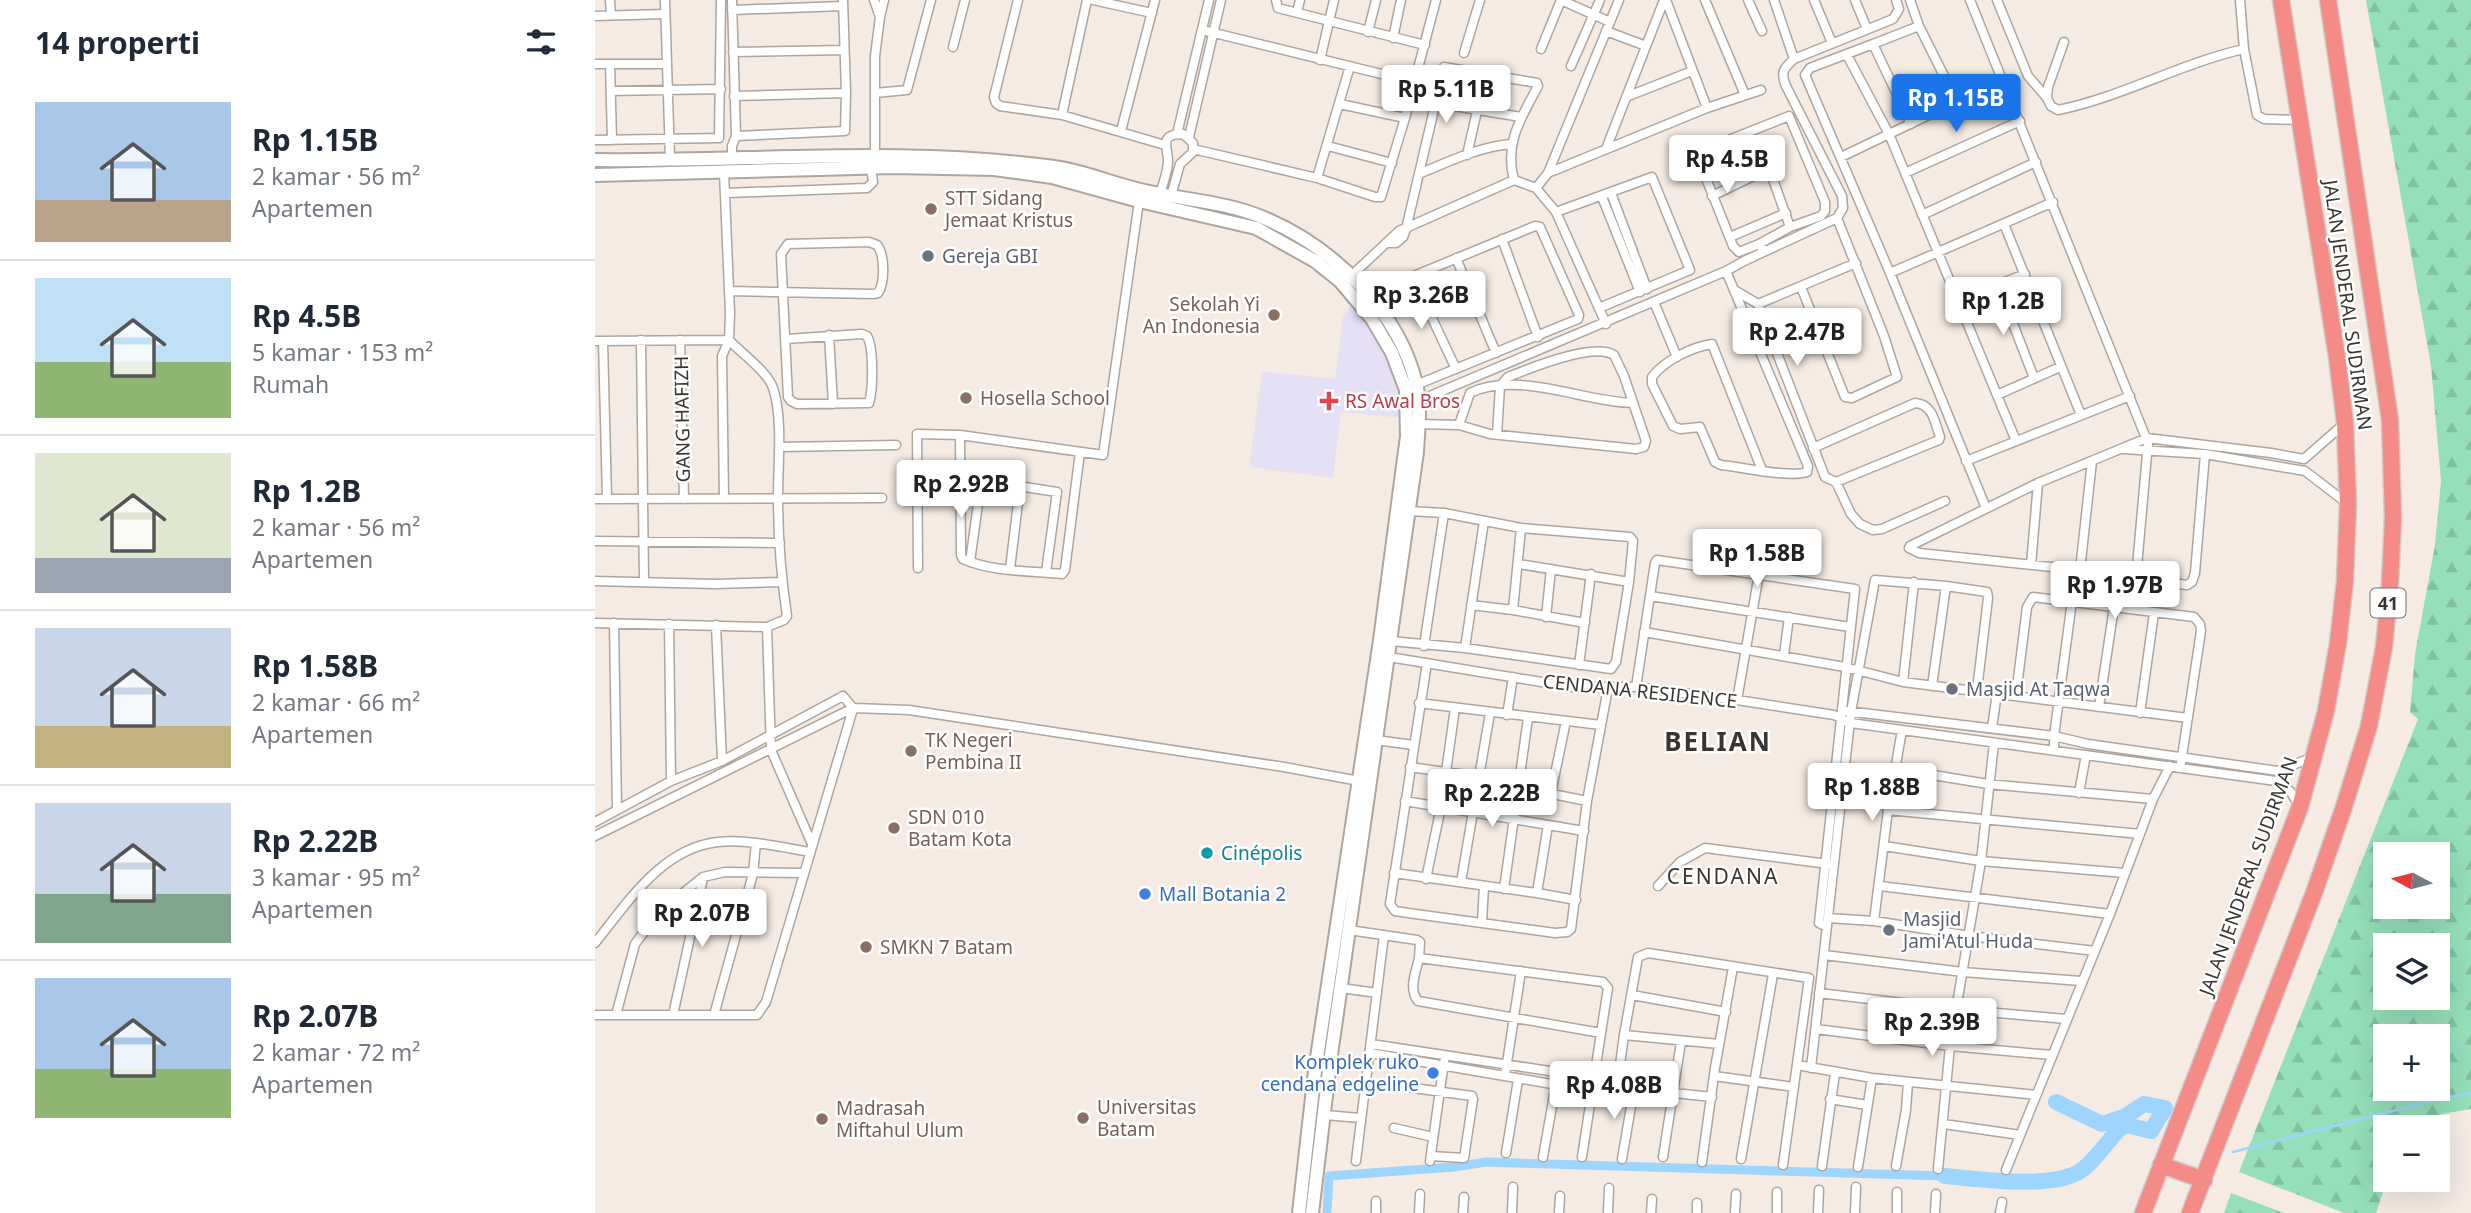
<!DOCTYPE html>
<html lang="id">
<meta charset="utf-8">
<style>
:root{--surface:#fff;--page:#f6f6f7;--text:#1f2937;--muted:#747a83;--line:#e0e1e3;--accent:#1a73e8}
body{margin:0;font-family:"Noto Sans",sans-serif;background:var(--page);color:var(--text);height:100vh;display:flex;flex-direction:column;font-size:26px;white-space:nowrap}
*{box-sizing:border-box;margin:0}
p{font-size:23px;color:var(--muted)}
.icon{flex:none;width:38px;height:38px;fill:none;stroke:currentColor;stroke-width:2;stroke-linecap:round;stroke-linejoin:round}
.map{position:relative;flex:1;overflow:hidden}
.panel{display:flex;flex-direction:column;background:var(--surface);width:595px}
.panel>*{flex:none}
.needle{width:46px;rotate:277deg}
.buttons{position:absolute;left:1778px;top:842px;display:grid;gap:14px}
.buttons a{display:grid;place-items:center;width:77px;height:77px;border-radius:0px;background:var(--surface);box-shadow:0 7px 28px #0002;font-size:35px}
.price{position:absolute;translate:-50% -60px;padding:0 16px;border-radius:7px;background:#fff;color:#222;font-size:23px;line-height:46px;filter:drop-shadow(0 2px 4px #0008)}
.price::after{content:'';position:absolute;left:50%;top:42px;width:21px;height:16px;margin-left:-10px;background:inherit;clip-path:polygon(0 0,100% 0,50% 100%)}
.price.active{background:var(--accent);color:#fff}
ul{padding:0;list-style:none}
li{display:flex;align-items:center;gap:21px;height:175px;padding:0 35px}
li+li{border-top:2px solid var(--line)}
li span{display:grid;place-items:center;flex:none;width:196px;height:140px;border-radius:0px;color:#555}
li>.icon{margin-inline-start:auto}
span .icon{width:84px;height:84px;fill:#fffc;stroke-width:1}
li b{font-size:30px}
h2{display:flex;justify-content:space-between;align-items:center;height:84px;padding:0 35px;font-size:30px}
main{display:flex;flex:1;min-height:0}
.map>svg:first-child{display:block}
</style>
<main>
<section class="panel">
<h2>14 properti<svg class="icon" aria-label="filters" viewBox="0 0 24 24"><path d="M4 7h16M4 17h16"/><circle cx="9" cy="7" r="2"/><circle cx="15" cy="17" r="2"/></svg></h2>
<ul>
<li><span style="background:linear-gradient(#a9c7e8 70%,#b9a48a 0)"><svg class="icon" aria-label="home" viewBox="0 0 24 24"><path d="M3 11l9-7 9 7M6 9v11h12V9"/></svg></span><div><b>Rp 1.15B</b><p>2 kamar · 56 m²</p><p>Apartemen</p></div></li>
<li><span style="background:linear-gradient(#bfe0f5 60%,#8fb573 0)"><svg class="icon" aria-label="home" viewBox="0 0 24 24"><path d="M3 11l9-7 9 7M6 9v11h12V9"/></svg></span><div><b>Rp 4.5B</b><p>5 kamar · 153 m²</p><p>Rumah</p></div></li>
<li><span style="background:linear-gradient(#dfe7d0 75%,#9aa5b1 0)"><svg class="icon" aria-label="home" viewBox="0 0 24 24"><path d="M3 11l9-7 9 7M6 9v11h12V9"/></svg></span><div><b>Rp 1.2B</b><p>2 kamar · 56 m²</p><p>Apartemen</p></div></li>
<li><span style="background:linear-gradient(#c9d6e8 70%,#c2b280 0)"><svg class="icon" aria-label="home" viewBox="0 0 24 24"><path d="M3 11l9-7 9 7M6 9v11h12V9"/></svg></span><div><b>Rp 1.58B</b><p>2 kamar · 66 m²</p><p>Apartemen</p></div></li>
<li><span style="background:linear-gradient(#c9d6e8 65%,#7fa58c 0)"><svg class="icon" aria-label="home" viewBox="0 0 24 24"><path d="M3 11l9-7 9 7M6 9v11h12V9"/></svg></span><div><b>Rp 2.22B</b><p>3 kamar · 95 m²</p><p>Apartemen</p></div></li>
<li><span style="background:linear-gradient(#a9c7e8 65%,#8fb573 0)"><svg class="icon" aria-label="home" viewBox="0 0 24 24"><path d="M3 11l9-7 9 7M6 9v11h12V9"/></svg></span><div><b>Rp 2.07B</b><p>2 kamar · 72 m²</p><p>Apartemen</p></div></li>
</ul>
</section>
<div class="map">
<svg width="1876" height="1213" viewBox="0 0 1876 1213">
<defs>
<pattern id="forest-firs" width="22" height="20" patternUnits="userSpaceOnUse" patternTransform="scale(1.75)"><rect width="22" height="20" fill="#95dfb9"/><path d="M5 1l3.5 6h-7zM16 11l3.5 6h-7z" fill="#81c0a0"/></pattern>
</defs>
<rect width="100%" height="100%" fill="#f5ebe3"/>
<!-- medical -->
<path fill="#e5e0f5" d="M756,304L776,329L791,356L805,391L807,418L746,412L738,478L654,467L667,371L740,379L748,317Z"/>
<!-- forest -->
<path fill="url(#forest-firs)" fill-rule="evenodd" d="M1771,0H1876V1109L1813,1120L1811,1127H1790V1180H1792L1781,1213H1749L1644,1172L1823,719L1815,712L1820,654L1840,545L1846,481L1836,366ZM1843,854V906H1790V854ZM1843,945V998H1790V945ZM1790,1036H1843V1088H1790Z
M1636,1193L1689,1213H1629Z"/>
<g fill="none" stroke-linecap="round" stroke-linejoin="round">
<!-- stream -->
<path stroke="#9ed5fe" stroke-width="2.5" d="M1638,1152L1848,1098L1876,1093"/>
<!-- canal -->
<path stroke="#9ed5fe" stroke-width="9" d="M732,1213L734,1176L859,1167L891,1162L1350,1176"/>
<!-- river -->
<path stroke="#9ed5fe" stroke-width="16" d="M1350,1176C1385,1179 1450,1189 1482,1173C1496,1166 1513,1141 1524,1129L1531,1125L1556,1131L1570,1108L1549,1104L1531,1116L1507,1124L1461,1102"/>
<!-- street casing -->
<g stroke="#aea59d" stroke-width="11">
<path id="street" d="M15,0L16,15
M70,0L75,159
M137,0L141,136L250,131L251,93
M279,0L285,17L280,56V156
M423,0L399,97L401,103L405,106L467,115L570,145
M498,0L557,13
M681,0L683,8L830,45
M966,0L1015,22
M1071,0L1112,108
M1110,0L1150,95
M1153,0L1167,31
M1179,0L1199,59
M1219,0L1237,43
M1260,0L1272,29
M1315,0L1324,26L1362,102
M1375,0L1553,443L1541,578
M1402,0L1433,76L1452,98
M1645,0L1649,49L1662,115L1669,119L1706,120
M137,10L248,6
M702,12L705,0
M0,16L70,14
M285,17L289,0
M607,30L819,82
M1011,31L1051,46
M773,32L781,0
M798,38L806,0
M1469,42L1453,87L1452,98L1456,106L1463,110C1527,97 1586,63 1649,49
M1278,44L1215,68L1210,75L1295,273L1391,508
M358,47L370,0
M946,49L966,0
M138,52L249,50
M869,53L885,0
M1252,55L1294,134L1421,441
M725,60L739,0
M0,64H72
M15,64L17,140
M976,66L1005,0
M16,91L126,89
M280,93L312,90L336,0
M139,96L251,93L248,0
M1031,97L1097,71
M841,103L926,117
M745,104L810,118
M467,115L492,0
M1316,124L1278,44L1324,26
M526,131L560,0
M582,134L614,0
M594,137L626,0
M0,140L124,138L126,0
M733,146L797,163
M598,149L722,178L780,197H786L810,118L841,0
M1011,149L1069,0
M872,155L882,111
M1246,157L1407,80
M137,158V146L141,136
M826,173C855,161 884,147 915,144
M953,173L1112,108L1166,90
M1310,173L1425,121
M722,178L755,66
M941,188L961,212L1011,324
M130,193L272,188L278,182L276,168
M1016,193L1052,289
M565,194C568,184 573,171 573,161C573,147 563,134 588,134L598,143V152L585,164L576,196
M1117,196L1171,170L1175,171L1195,227
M1007,197L1045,292
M961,212L1057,177L1095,270L1004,308
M1327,215L1441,162
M1409,224L1486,415
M1135,237L1191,213
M907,239L943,337
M793,243H801L808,237L811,229L849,67L942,83L943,86C926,118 909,143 919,180
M1164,244L1144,252L1138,246L1101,153L1194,116L1230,202V211L1226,216L1195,227L1164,244L1169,251
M861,258L901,353
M1131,271L1213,466L1212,472C1193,478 1147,467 1126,465L1120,462L1105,427L1085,429L1078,426L1057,384V377C1070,360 1097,347 1117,344L1167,470
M1295,273L1458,202
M756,276L804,231L919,180L941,188L953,173L1024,0
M1403,285L1439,378
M1206,287L1250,397L1257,398L1302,377L1289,336L1242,218
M135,291L278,294L283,293C290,283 290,255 282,245L274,242L193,244L186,254L193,397L196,401L202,404L274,403C278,390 279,348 272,336L267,334L191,339
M1141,291L1163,304L1230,477L1241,482L1256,514L1265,524L1278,530L1287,529L1350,501
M1364,300L1430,274
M1059,302L1082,357
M1163,304L1261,263
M234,335L238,404
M46,340L49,581
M85,340L89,499
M0,341L134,340C146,353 173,372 178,388C188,416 183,466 183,496C183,536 186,576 192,616L189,620L172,627L0,623
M8,341L12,499
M821,385L983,319L984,315L945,227L940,226L821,275L818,278L861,369
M1402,395L1465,367
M823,401L1131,271L1149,261L1242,218L1248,208L1247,196L1191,86C1185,72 1189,68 1199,59L1298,19L1304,9L1301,0
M823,424L864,425L895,434L1041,449L1049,447L1051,441L1029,376L1019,355C999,342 935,368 913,377L905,386L902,435
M864,425L875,393C921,370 989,402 1038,403
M365,435L366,555L368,559C397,572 436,571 467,574L470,570L485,452
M184,447L301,445
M1218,448L1320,403C1338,404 1340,423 1345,437L1344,440L1241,482
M1528,449L1610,454L1710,471L1753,504
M1610,454L1600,573L1597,582L1592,585L1485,570L1324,553L1314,548L1315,546L1443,483L1552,438L1676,453L1709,459L1750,423
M1371,461L1535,396
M365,477L462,492L451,572
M129,498L127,356L134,340L135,313L129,172
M0,499L287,498
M0,541L185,543
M375,562L386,482
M924,564L1034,582
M1436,565L1443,483
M323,568L322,434L365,435L508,455L544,201
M415,569L425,486
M1485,570L1497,461
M0,581L120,584L187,582
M1055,596L1255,627
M876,605L918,610L990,623
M918,610L926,528
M951,617L956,569
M19,623L22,810
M74,624L76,781
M121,625L127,761
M172,627L176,750L217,844
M1049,632L1250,667L1308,682L1593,718
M796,641L870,648L1016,669L1021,662L1034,582L1038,541L1035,537L926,528L849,513L813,511
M829,646L849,513
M870,648L889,521
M1189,655L1194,617
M794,657L977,687H1041L1142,700L1239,715L1256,723L1681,781L1695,791L1705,807
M832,663L795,904L800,911L813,913L960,933L972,932L976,929L992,801L1013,688
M984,665L996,574
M1308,682L1319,582
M1337,686L1351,586
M1041,687L1060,563L1062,560L1260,589L1224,923L1232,927
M1421,695L1432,607L1438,597L1599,617L1605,624L1606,631L1586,763
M1142,700L1164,574
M824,703L1006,725
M1504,707L1519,607
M1251,711L1459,736L1493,744L1683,771L1718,757
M1545,713L1559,613
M912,715L918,677
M1397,728L1402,693
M781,740L818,745
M1459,749V736L1477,601
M815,767L885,777
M1301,769L1393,784L1558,799
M851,772L860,708
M923,787L992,801
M956,793L971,721
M1484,793L1491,755
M810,801L989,831
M1293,810L1545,834
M0,822L76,781L127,761L248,696L258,708
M0,836L258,708L314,710L689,767L764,781
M1289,846L1386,861L1530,873
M799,873L942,893L981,900
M831,879L846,807
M866,882L895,713
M1063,886L1085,862L1110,848L1233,864
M1285,886L1515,914
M909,889L933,718
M942,893L953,825
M1233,918L1279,921L1375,936L1500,951
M1279,921L1293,810L1307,730
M887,922L889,886
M754,930L822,940L825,942L824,958L1008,982L1013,988L1006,1033L823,1001C813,989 821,972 824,958
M0,943C33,902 67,848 123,842C153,839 186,847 215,852
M1229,955L1368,972L1486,981
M746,988L782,993
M1224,993L1358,1009L1471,1019
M1037,995L1131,1012
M0,1015H162L171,1002L258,709
M21,1015L40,944L63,913L108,877L130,872L208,873
M78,1015L108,878
M119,1015L158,874L161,843
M1221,1029L1355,1046L1457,1055
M1029,1035L1124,1044
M776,1044L1001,1078L1022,1087L1117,1097
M775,1053L998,1091L1022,1087
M1202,1065L1277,1078L1441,1095
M1216,1068L1256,712L1280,580L1351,586L1392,592L1393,598L1382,690
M910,1076L926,971
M1119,1076L1199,1087
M804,1086L877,1096L878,1099L869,1158L836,1156
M1022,1087L1029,1035L1043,957L1053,953L1214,978L1188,1165
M1235,1099L1272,1105
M730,1115L765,1118
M1349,1124L1425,1135
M799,1128L838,1137
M911,1153L923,1080
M948,1157L961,1084
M987,1157L1006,1033
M1068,1157L1086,1042
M1027,1159L1039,1089
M1146,1159L1178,974
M761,1161L789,935
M835,1161L849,1062
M1107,1162L1120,1068L1138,967
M1227,1166L1240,1073
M1301,1166L1311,1110L1313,1082
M1263,1167L1277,1078
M1343,1169L1355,1046L1386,861L1399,743
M1411,1170L1515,914L1558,799L1575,766
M781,1213V1201
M824,1213L825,1194
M868,1213L869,1197
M917,1213L918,1187
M964,1213L965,1196
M1013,1213L1014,1188
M1056,1213L1057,1199
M1102,1213V1203
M1140,1213L1141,1194
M1182,1213V1192
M1223,1213L1224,1190
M1260,1213L1261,1187
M1302,1213V1192
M1340,1213L1341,1194
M1405,1213L1407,1202"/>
</g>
<!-- secondary casing -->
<g stroke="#aea59d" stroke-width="16">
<path id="secondary" d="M0,160C153,162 307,146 459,167C490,171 520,185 550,191C589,200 632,202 669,218C738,247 806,312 822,388C826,409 823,431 822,452L735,1062L717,1213
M0,175L298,167L399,169L457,177L544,201L661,228L720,261L745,281L777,319L797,353L811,390L812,436L785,640L720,1071L704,1213"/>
</g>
<!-- highway casing -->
<g stroke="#cccbca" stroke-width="19">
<path id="highway" d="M1566,1165L1609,1180
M1548,1213L1705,807L1731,711L1743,643L1750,581L1753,504L1750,423L1742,357L1686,0
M1595,1213L1719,893L1749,807L1774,726L1789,647L1795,584L1798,518L1795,420L1733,0"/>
</g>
<!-- street -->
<use href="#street" stroke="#fff" stroke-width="8"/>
<!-- secondary -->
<use href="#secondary" stroke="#fff" stroke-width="12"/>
<!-- highway -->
<use href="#highway" stroke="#f58b86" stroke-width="16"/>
</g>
<!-- markers -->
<g fill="#8d6e63" stroke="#fff" stroke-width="2.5">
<circle cx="336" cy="209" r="7"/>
<circle cx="679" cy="315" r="7"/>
<circle cx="371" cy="398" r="7"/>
<circle cx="316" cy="751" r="7"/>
<circle cx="299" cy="828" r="7"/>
<circle cx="271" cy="947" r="7"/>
<circle cx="488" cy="1118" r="7"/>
<circle cx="227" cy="1119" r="7"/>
</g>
<g fill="#6b7280" stroke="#fff" stroke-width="2.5">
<circle cx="333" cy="256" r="7"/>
<circle cx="1357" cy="689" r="7"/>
<circle cx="1294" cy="930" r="7"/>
</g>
<path fill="#e0444e" stroke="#fff" stroke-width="2.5" d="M730.5 390.5h7v7h7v7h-7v7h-7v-7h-7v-7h7z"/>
<circle fill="#0f9aa8" stroke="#fff" stroke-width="2.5" cx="612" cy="853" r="7"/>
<g fill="#3f7fe0" stroke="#fff" stroke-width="2.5">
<circle cx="550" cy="894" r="7"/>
<circle cx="838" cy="1073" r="7"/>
</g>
<g text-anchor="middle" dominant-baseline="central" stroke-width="5" stroke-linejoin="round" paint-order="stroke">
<!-- shield labels -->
<rect fill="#fff" stroke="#747270" stroke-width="2" x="1775.5" y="588.5" width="35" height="29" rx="5"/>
<g font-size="18" font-weight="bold" fill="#393632">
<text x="1793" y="603">41</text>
</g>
<!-- education labels -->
<g font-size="19" fill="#785e54" stroke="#fff" text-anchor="start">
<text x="350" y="198">STT Sidang<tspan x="350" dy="22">Jemaat Kristus</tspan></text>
<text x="665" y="304" text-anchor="end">Sekolah Yi<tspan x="665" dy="22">An Indonesia</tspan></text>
<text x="385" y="398">Hosella School</text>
<text x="330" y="740">TK Negeri<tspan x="330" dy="22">Pembina II</tspan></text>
<text x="313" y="817">SDN 010<tspan x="313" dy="22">Batam Kota</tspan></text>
<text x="285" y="947">SMKN 7 Batam</text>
<text x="502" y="1107">Universitas<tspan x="502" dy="22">Batam</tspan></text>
<text x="241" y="1108">Madrasah<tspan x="241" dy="22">Miftahul Ulum</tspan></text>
</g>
<!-- worship labels -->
<g font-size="19" fill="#5b616d" stroke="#fff" text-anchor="start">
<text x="347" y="256">Gereja GBI</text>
<text x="1371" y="689">Masjid At Taqwa</text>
<text x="1308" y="919">Masjid<tspan x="1308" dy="22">Jami'Atul Huda</tspan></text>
</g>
<!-- street labels -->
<g font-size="19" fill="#393632" stroke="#fff">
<text transform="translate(1753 305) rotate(82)">JALAN JENDERAL SUDIRMAN</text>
<text transform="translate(87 419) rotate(-91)">GANG HAFIZH</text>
<text transform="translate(1045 691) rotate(6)">CENDANA RESIDENCE</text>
<text transform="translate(1653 876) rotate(-70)">JALAN JENDERAL SUDIRMAN</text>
</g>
<!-- health labels -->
<g font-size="19" fill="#be3a42" stroke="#fff" text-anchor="start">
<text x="750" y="401">RS Awal Bros</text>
</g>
<!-- culture labels -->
<g font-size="19" fill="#0d838f" stroke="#fff" text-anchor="start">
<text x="626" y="853">Cinépolis</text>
</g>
<!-- shop labels -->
<g font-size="19" fill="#366cbe" stroke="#fff" text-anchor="start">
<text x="564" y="894">Mall Botania 2</text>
<text x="824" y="1062" text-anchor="end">Komplek ruko<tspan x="824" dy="22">cendana edgeline</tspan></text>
</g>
<!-- neighbourhood labels -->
<g font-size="21" letter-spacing="2" fill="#393632" stroke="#fff">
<text x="1128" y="876">CENDANA</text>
</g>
<!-- district labels -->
<g font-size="26" font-weight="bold" letter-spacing="2" fill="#393632" stroke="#fff">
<text x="1123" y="741">BELIAN</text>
</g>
</g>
</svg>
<div class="buttons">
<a><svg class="needle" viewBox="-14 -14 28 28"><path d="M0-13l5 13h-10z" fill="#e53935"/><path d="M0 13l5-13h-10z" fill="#747a83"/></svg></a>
<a><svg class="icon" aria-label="layers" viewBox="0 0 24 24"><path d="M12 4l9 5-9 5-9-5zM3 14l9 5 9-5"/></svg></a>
<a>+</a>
<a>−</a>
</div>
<b class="price" style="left:851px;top:125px">Rp 5.11B</b>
<b class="price active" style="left:1361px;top:134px">Rp 1.15B</b>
<b class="price" style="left:1132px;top:195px">Rp 4.5B</b>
<b class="price" style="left:826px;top:331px">Rp 3.26B</b>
<b class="price" style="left:1408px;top:337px">Rp 1.2B</b>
<b class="price" style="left:1202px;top:368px">Rp 2.47B</b>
<b class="price" style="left:366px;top:520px">Rp 2.92B</b>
<b class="price" style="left:1162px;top:589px">Rp 1.58B</b>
<b class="price" style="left:1520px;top:621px">Rp 1.97B</b>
<b class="price" style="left:1277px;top:823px">Rp 1.88B</b>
<b class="price" style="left:897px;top:829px">Rp 2.22B</b>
<b class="price" style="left:107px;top:949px">Rp 2.07B</b>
<b class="price" style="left:1337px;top:1058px">Rp 2.39B</b>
<b class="price" style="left:1019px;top:1121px">Rp 4.08B</b>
</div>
</main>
